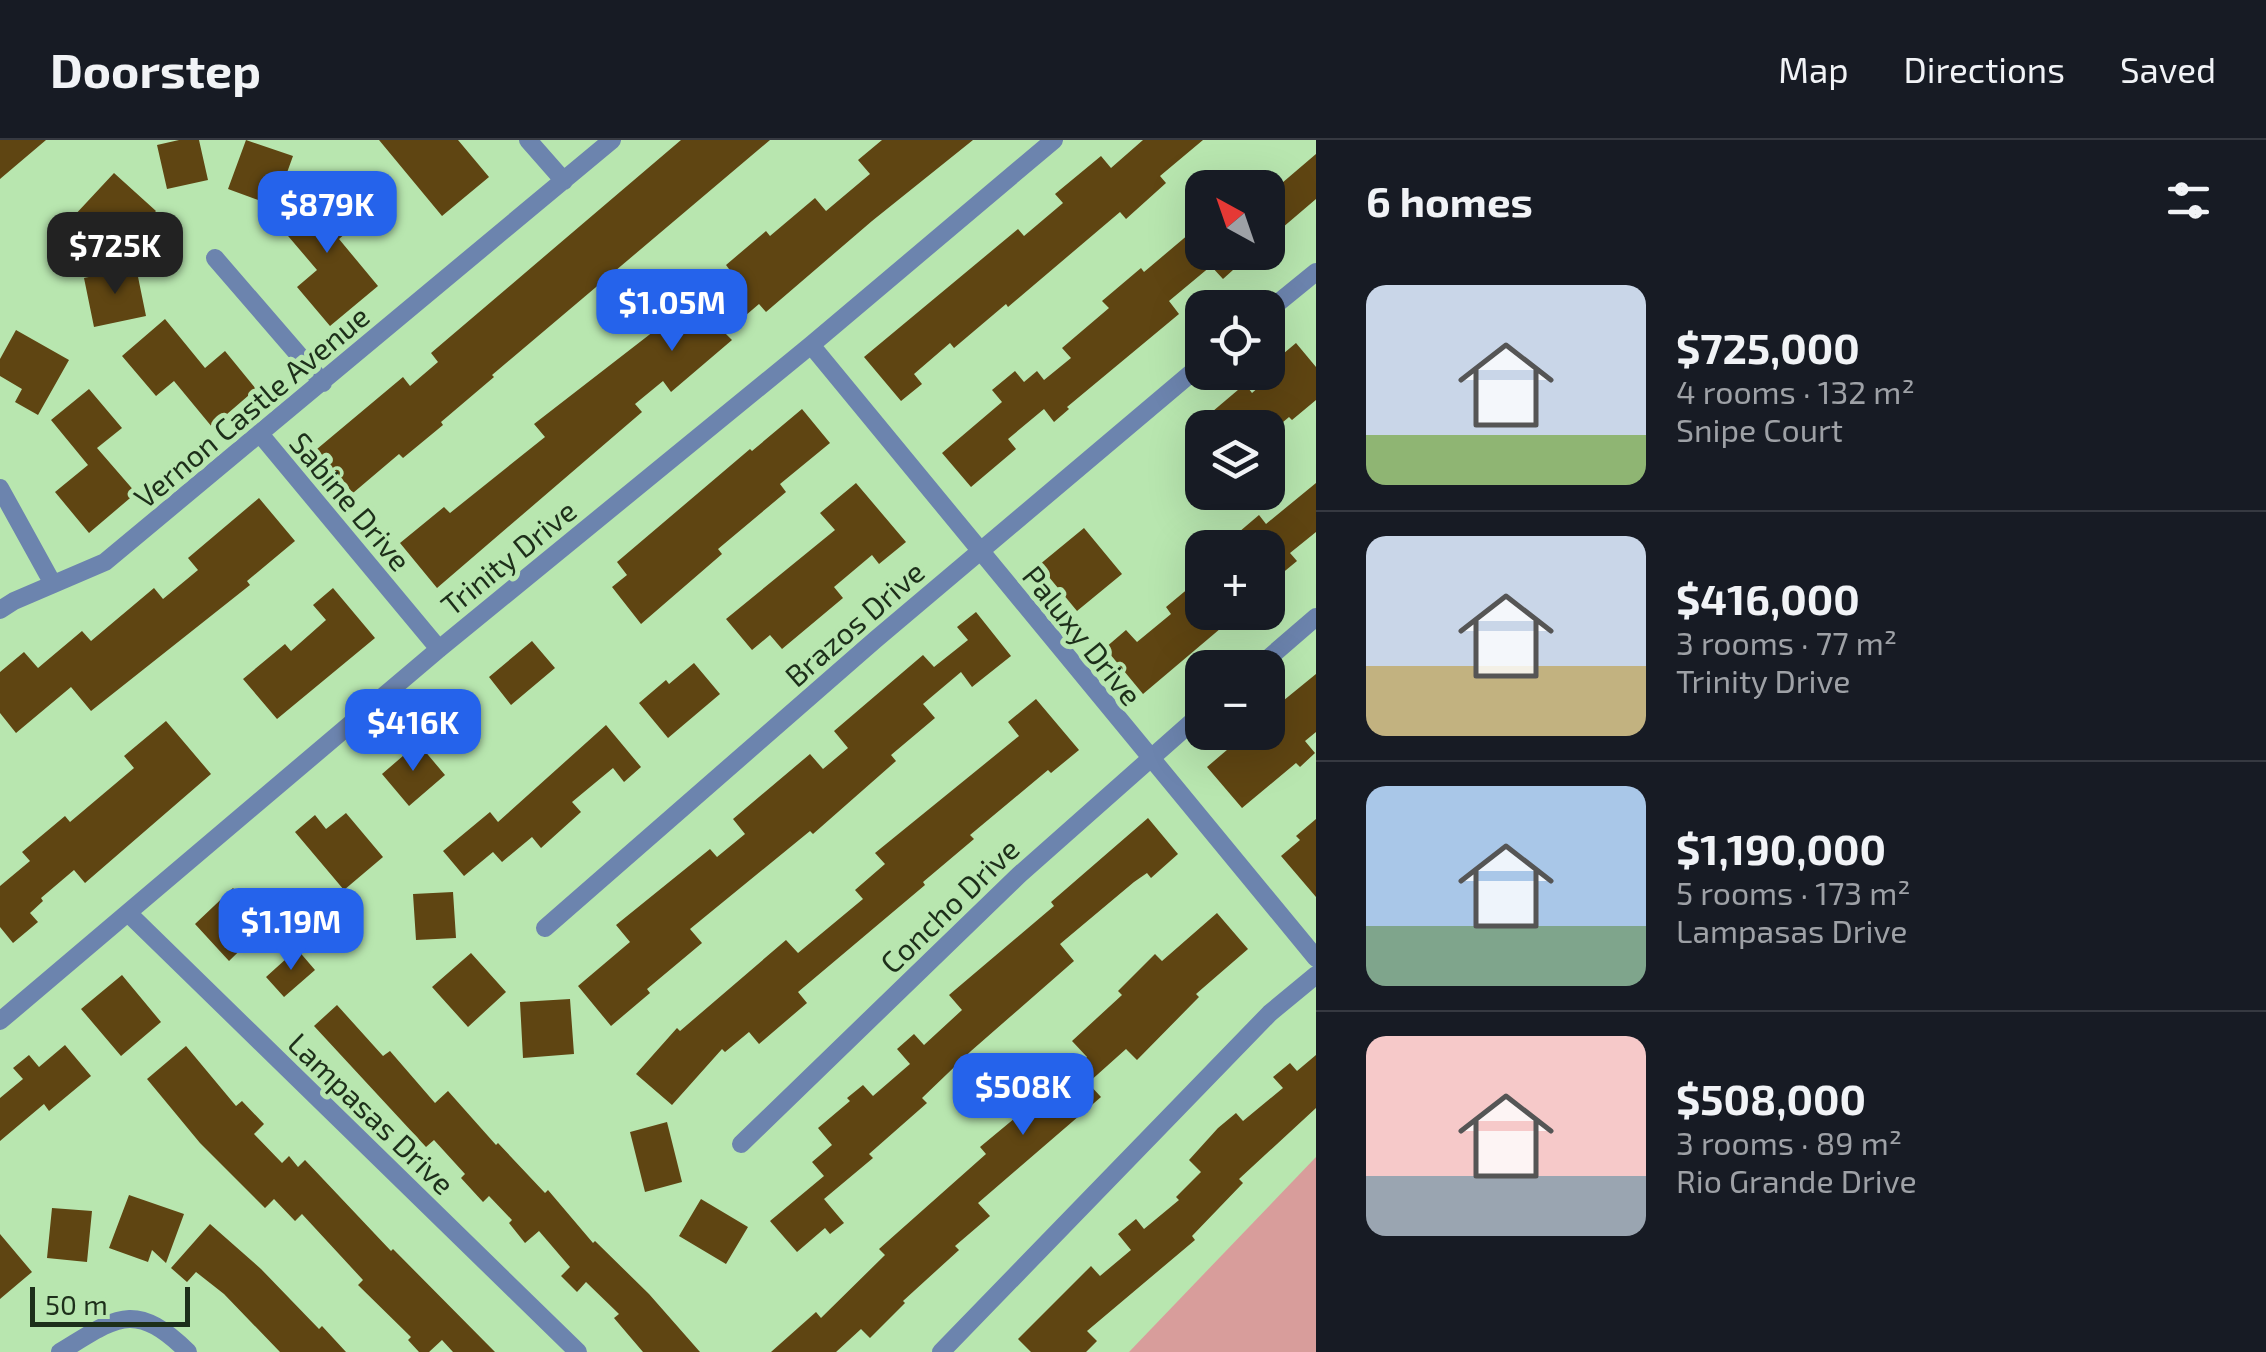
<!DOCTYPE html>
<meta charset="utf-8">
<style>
:root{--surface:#171b24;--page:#20242c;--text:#f1f3f6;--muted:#9ea1a6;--line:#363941;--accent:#2563eb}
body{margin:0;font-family:"Exo 2",sans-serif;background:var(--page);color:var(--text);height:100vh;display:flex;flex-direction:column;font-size:38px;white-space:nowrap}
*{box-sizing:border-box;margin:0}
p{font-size:32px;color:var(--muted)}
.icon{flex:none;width:55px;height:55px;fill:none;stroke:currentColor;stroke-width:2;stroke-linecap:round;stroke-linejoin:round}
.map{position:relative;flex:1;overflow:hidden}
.panel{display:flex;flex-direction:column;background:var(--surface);width:950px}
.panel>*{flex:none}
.needle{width:65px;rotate:320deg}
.tools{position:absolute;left:1185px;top:30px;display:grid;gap:20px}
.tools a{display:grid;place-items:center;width:100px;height:100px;border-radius:20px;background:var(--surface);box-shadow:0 10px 40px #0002;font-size:50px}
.scale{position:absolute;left:30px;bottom:25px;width:160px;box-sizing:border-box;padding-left:10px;border:5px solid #1d2f1a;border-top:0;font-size:28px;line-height:35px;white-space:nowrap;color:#1d2f1a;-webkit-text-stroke:8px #b8e6af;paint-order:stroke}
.price{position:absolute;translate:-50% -85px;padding:0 22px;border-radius:20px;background:var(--accent);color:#fff;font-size:32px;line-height:65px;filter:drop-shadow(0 2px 5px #0008)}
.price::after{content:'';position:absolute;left:50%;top:60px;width:30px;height:22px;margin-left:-15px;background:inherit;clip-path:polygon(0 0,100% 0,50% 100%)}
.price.current{background:#222;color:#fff}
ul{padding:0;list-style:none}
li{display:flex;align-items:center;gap:30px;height:250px;padding:0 50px}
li+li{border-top:2px solid var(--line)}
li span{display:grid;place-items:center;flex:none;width:280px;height:200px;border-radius:20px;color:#555}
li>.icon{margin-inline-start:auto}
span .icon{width:120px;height:120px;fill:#fffc;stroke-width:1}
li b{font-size:42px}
h2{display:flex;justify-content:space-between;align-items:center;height:120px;padding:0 50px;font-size:42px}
header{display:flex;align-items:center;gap:60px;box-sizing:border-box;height:140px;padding:0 50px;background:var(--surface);border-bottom:2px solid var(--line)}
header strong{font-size:48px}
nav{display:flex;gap:55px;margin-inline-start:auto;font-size:35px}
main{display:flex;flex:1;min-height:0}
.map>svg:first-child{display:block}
</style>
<header>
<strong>Doorstep</strong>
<nav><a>Map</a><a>Directions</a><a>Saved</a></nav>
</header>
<main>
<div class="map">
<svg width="1316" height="1212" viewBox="0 0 1316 1212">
<rect width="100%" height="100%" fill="#b8e6af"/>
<!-- green -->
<path fill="#d89d9b" d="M1316,1017V1212H1129Z"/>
<!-- building -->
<path fill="#5f4512" d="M0,0H46L0,39Z
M179,0H199L208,40L167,49L157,5Z
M246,0L293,16L275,66L228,49Z
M379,0H458L489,37L442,76Z
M681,0H770L492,235L494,237L441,282L443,285L403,318L399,314L353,353L317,309L403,237L410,246L438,222L431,213Z
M882,0H973L872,81L766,172L759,164L725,193L732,200L671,252L663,241L635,264L642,272L437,448L400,403L444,367L450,373L545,297L534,284L658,188L662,193L732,133L726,125L766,91L770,96L815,58L826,71L870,34L858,20Z
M1143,0H1203L1160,36L1166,43L1126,79L1120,72L1008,167L1006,164L954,208L950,203L914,234L922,244L901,261L864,217L1018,89L1024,96L1063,63L1055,54L1101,16L1111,28Z
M1316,14V59L1268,100V55Z
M114,33L156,71L115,115L73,77Z
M321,46L354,86L339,99L378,146L330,186L297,147L317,130L277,83Z
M1202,83V112H1253L1223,139L1211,126L1169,161L1179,174L1067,267L1069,269L1054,282L1044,269L1008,299L1016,309L971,347L942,313L1002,262L992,250L1015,231L1024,242L1037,231L1044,240L1071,218L1062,208L1109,168L1102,161L1141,128L1144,132Z
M136,127L146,176L94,187L84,138Z
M165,179L205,228L225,211L256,249L212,287L174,241L156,256L122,216Z
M16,190L69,220L38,275L15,262L22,249L0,236V219Z
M1296,203L1316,227V260L1292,280L1289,277L1276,288H1193L1245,244L1252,253L1277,231L1271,224Z
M89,249L122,288L97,308L136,353L89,393L55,352L88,325L51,280Z
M802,269L830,303L780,344L786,352L718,409L722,414L641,484L612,447L627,435L617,422L750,309L752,311Z
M856,343L906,402L879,424L872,415L834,447L843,458L782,509L770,495L752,510L726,479L835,390L820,373Z
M1316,343V392L1290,413L1297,421L1268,445V408H1252L1239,392L1259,375L1266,384Z
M259,358L295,401L247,441L250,445L91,571L71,547L16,593L0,573V532L24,512L38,528L82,491L91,501L154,448L163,459L198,430L188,418Z
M1084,388L1122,434L1077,471L1039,425Z
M1202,437V472H1240L1143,554L1105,508L1126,490L1137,502L1171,474L1166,467Z
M333,448L375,498L277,579L243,539L285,504L291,511L326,480L313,465Z
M976,472L1011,516L972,547L961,532L923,564L935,578L891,615L896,621L813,694L810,691L690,789L702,803L647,849L650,853L611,886L578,846L630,802L616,785L710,709L717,717L745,694L733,679L810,614L823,629L848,608L834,591L923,515L934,527L968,500L957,487Z
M532,501L555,528L511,565L489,537Z
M694,523L720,554L668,598L639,563L666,540L669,544Z
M1316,534V592L1305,601L1315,613L1300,627L1296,623L1242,668L1207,627L1248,592H1268V573Z
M1036,559L1079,610L1051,633L1048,630L970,695L974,699L923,742L925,745L798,852L807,863L759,904L749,892L725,912L722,909L672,965L636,934L677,888L680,891L786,800L798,813L863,759L855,750L885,724L875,713L1019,596L1008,582Z
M166,581L211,634L85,743L74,730L41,758L43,761L30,773L38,782L13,803L0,787V746L30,721L22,712L65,676L70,682L134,628L124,616Z
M606,585L641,627L624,642L613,628L572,662L581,672L541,708L532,697L502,722L493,712L464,736L443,711L490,672L498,682Z
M418,603L445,635L409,666L382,634Z
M346,673L383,717L344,750L295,692L315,675L326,689Z
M1148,678L1178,714L1151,738L1147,733L1134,742L1060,804L1074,821L971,911L922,958L927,963L869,1014L873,1018L824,1059L844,1083L830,1094L825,1088L797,1112L770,1081L824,1036L812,1022L832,1005L818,988L850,961L847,958L863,945L873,956L910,924L897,909L914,894L924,905L962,870L949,855L1054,766L1051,762Z
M1316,679V757L1281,716L1300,700L1296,696Z
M233,748L267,784L229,821L195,784Z
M453,752L456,798L416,800L413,754Z
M1217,773L1248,809L1196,854L1199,857L1137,920L1126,909L1088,943L1101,957L978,1063L990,1076L955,1106L959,1110L903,1161L905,1163L870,1198L861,1189L836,1212H771L816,1172L821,1178L885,1115L879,1109L986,1014L980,1007L1021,973L1023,975L1087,917L1072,901L1122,855L1118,851L1155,814L1162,821Z
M297,809L315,830L284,857L266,837Z
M471,813L506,852L468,887L432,847Z
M122,835L161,882L121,916L81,869Z
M570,859L574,914L523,918L520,862Z
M337,865L383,916L390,911L435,963L448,951L496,1005L498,1003L545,1053L548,1050L593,1103L595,1101L649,1154L700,1212H643L614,1178L619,1174L586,1142L577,1152L561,1136L570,1127L539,1091L525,1103L509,1083L512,1080L489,1056L483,1062L461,1038L465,1034L434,1000L426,1007L314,886Z
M65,905L91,936L49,971L44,964L0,1001V958L23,939L13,928L29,915L39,927Z
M186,906L236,966L242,961L264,984L254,994L282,1023L289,1016L298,1027L305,1020L391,1111L393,1109L495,1212H453L442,1200L429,1212H419L408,1200L411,1197L358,1145L363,1140L302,1074L295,1081L274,1059L265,1068L200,1003L147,939Z
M1316,915V968L1239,1039L1243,1043L1192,1096L1195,1100L1087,1191L1097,1201L1086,1212H1031L1018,1199L1091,1126L1100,1136L1131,1110L1118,1094L1136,1079L1144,1089L1179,1060L1176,1057L1201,1032L1189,1020L1218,988L1236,973L1243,981L1283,948L1273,937L1290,923L1297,931Z
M667,982L682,1042L645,1052L630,992Z
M129,1055L184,1074L166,1123L152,1110L148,1122L109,1108Z
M701,1059L748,1087L726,1124L679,1096Z
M52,1068L92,1071L87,1122L47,1118Z
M210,1084L261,1129L319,1189L322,1186L346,1212H280L224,1154L196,1132L187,1142L171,1128Z
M0,1094L32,1132L0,1159Z"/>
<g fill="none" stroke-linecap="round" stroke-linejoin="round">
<!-- street -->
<path stroke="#6c84ae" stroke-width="18" d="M528,0L564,41
M215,118L323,243
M1268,171L1316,132
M811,205L1316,818
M260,294L439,509
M0,348L53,444
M0,470L14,461L105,422L612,0
M1257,528L1316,477
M128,773L578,1212
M545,788L875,500L1202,224
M0,881L439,509L811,205L1054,0
M741,1004L1019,735L1202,573
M60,1212C116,1178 134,1159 188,1212
M941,1212L1270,873L1316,835"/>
</g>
<g text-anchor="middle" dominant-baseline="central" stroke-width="10" stroke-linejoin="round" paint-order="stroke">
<!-- street labels -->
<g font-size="30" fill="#1d2f1a" stroke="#b8e6af">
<text transform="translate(251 266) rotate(-40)">Vernon Castle Avenue</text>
<text transform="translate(351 361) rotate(50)">Sabine Drive</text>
<text transform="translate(508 417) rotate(-39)">Trinity Drive</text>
<text transform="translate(854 483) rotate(-41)">Brazos Drive</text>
<text transform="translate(1083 495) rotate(51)">Paluxy Drive</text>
<text transform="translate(949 765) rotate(-44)">Concho Drive</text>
<text transform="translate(372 973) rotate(44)">Lampasas Drive</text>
</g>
</g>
</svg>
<div class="tools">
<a><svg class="needle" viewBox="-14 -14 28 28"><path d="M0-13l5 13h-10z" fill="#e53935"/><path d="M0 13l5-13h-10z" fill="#9ea1a6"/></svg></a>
<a><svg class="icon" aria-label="locate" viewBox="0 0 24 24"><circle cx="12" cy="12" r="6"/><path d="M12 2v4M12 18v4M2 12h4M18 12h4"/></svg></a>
<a><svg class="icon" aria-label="layers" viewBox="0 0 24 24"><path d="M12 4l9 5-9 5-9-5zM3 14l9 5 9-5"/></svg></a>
<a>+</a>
<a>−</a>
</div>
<div class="scale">50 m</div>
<b class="price" style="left:327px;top:116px">$879K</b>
<b class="price current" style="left:115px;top:157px">$725K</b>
<b class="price" style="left:672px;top:214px">$1.05M</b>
<b class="price" style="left:413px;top:634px">$416K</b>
<b class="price" style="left:291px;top:833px">$1.19M</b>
<b class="price" style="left:1023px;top:998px">$508K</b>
</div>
<section class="panel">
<h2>6 homes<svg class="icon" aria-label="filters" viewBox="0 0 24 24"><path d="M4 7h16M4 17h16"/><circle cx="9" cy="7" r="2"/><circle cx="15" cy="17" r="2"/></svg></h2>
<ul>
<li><span style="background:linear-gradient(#c9d6e8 75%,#8fb573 0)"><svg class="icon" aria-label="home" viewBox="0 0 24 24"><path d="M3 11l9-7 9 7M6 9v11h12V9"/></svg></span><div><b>$725,000</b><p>4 rooms · 132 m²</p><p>Snipe Court</p></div></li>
<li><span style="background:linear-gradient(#c9d6e8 65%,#c2b280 0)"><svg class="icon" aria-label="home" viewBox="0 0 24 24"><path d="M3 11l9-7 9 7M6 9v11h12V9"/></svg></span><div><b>$416,000</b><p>3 rooms · 77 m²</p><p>Trinity Drive</p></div></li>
<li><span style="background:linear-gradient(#a9c7e8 70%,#7fa58c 0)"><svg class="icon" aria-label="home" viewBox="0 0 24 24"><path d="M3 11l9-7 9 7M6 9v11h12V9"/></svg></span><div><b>$1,190,000</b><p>5 rooms · 173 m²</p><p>Lampasas Drive</p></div></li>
<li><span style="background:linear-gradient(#f6c9c9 70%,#9aa5b1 0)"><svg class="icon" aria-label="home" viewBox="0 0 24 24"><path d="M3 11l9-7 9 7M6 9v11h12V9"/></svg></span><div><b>$508,000</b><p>3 rooms · 89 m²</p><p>Rio Grande Drive</p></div></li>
</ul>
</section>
</main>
